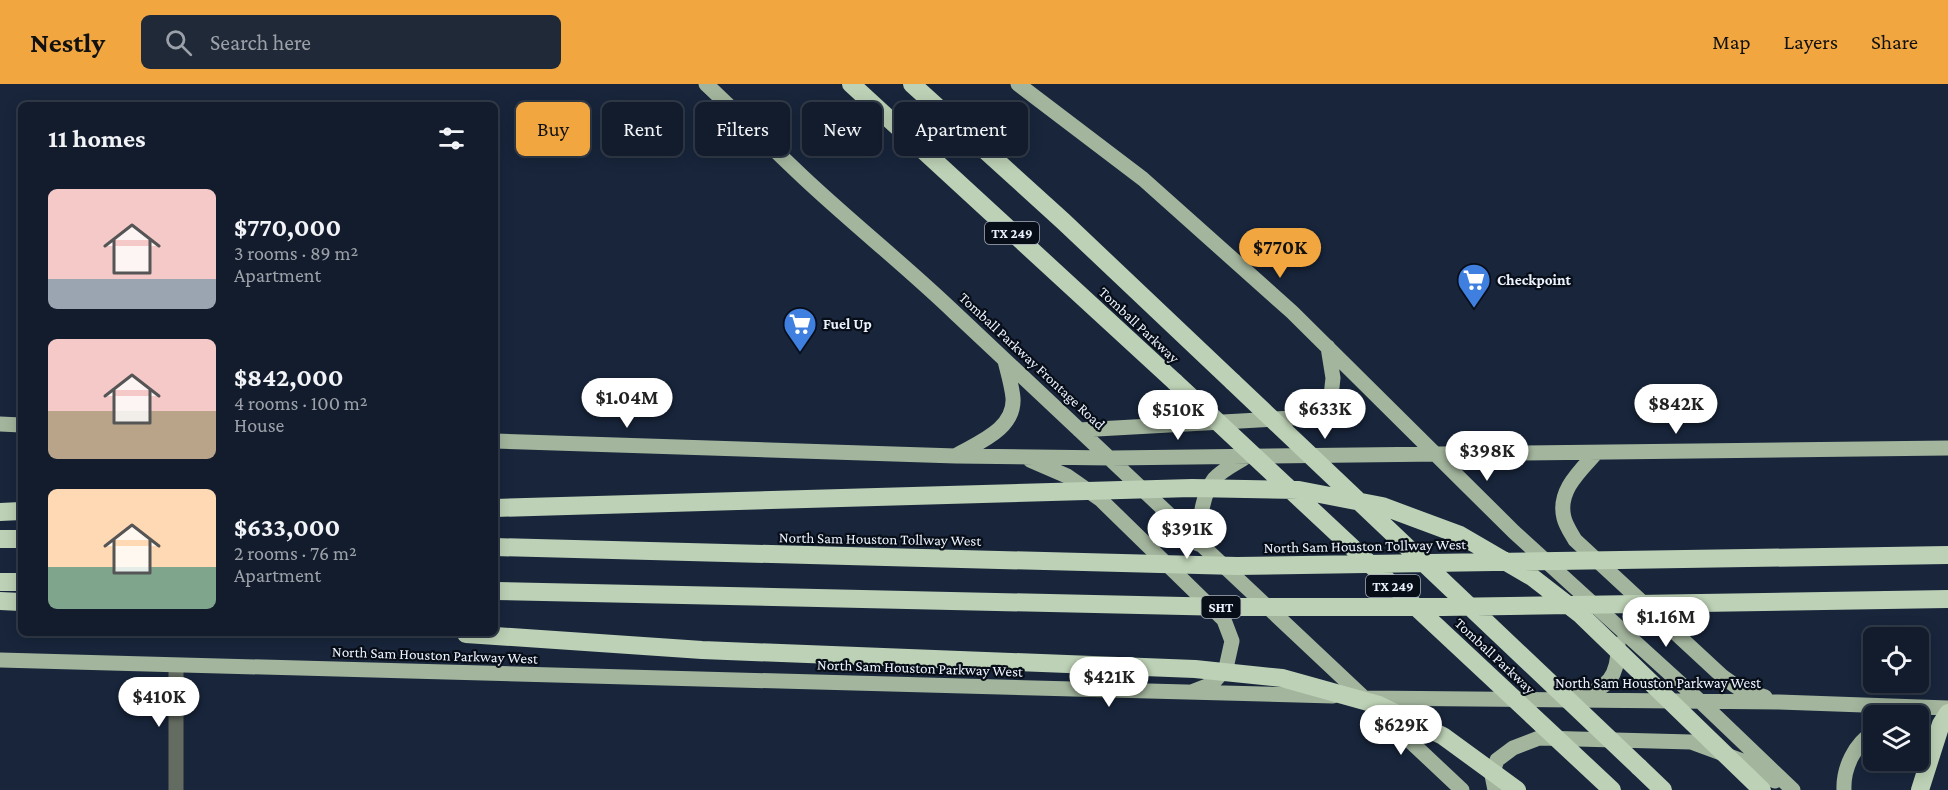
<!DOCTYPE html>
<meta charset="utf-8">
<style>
:root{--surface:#121c2c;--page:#1f2938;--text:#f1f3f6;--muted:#9ca1a9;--line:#313a48;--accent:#f1a640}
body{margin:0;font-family:"Crimson Pro",serif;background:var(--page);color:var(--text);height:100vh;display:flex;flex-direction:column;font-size:22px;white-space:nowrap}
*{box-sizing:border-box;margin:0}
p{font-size:20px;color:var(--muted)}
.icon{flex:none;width:33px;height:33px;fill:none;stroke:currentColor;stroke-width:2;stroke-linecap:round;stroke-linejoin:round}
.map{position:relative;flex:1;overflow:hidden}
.panel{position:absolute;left:18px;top:18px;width:480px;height:534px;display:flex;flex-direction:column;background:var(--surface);border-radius:9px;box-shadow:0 3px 15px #0003,0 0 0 2px var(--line)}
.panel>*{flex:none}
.top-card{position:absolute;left:516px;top:18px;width:570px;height:54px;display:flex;gap:12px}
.fabs{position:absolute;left:1863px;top:543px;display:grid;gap:12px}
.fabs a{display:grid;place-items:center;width:66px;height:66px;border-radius:9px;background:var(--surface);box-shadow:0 3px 15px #0003,0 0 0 2px var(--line);font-size:30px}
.price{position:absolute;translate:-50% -51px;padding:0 14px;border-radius:21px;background:#fff;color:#222;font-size:20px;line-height:39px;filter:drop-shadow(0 2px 3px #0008)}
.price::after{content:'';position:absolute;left:50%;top:36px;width:18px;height:14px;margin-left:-9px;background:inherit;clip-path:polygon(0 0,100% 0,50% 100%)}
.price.on{background:var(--accent);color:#111}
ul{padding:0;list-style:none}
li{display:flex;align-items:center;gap:18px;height:150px;padding:0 30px}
li span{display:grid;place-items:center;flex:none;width:168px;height:120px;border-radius:9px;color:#555}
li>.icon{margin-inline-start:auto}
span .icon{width:72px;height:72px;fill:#fffc;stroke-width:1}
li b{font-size:26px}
h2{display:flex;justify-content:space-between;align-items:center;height:72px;padding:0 30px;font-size:26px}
.pill{padding:0 21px;border-radius:9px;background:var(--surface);box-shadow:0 3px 15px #0003,0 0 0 2px var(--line);font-size:21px;line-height:54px}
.pill.on{background:var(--accent);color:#111}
header{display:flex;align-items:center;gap:36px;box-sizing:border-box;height:84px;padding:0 30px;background:var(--accent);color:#111}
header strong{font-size:28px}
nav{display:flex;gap:33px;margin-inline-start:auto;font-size:21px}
.search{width:420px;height:54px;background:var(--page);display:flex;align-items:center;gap:15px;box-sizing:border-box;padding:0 21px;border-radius:9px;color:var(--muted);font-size:22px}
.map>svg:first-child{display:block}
</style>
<header>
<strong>Nestly</strong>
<div class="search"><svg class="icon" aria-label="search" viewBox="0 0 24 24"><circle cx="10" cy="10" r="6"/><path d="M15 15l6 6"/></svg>Search here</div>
<nav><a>Map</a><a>Layers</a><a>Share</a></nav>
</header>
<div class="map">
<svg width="1948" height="706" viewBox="0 0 1948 706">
<rect width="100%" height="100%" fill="#18253b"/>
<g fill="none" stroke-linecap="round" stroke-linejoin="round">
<!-- minor -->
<path stroke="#646c61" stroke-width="15" d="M176,706V582"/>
<!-- major -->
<path stroke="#a3b59d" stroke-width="15" d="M706,0C739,31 771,63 804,94C853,140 906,182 955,229C1124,388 1293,547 1462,706
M1018,0L1143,95L1292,228L1514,448L1701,618L1793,706
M0,340L21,341
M1079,346L1293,334L1321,327L1331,312L1333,294L1328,263
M495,357L956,372L1111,374L1948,364
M1596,369C1580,387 1557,407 1564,434C1566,442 1571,449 1575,456L1723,593L1740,605L1765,613
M957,371C979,358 1015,345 1013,314C1012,302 1008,289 1005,277
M1030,376L1067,392L1100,415L1224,536L1232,557L1226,584L1212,600L1194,607
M1198,460C1200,439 1201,412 1214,395C1222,386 1235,380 1246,373
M0,576L1333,612
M1578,612C1608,606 1619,591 1618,560
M1366,614L1779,618L1948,624
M1495,706L1492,691L1497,676L1513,664L1539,654L1691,658L1740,676L1775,697
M1844,706C1843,684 1855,659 1874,648"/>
<!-- highway -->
<path stroke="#bcd1b5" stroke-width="18" d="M851,0L1175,298
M912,0L1063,137L1233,298
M0,428L21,427
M0,455H21
M0,498H21
M0,517L21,518
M1639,683L1663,706
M1920,706L1941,640L1948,629"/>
<!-- highway-bridge -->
<path stroke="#bcd1b5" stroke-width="18" d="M1175,298L1612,706
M1233,298L1639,683
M495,424L1192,404L1299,406L1382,422L1460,451L1532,493L1581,531L1762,706
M495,463L1237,482L1948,471
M495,507L1228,523H1443L1948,515
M466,550L702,566L1195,585L1282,594L1379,621L1443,652L1517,706"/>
</g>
<!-- icons -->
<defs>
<g id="supermarket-pin" transform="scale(1.725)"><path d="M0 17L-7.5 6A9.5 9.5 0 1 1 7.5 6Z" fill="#3f7fe0" stroke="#080e18"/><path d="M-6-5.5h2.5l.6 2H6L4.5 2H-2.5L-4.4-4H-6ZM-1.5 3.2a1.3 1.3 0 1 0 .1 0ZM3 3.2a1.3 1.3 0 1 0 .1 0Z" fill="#fff"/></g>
</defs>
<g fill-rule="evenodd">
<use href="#supermarket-pin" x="1474" y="196"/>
<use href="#supermarket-pin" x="800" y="240"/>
</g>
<g text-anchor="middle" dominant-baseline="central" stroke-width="4.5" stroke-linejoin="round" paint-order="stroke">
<!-- shield labels -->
<g fill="#080e18" stroke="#a8aeba" stroke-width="1.5">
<rect x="985" y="138" width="54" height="22" rx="4.5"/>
<rect x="1366" y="491" width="54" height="22" rx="4.5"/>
<rect x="1201.5" y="512" width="39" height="22" rx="4.5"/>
</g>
<g font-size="14" font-weight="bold" fill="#ecf3ff">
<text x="1012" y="149">TX 249</text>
<text x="1393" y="502">TX 249</text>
<text x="1221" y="523">SHT</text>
</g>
<!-- poi labels -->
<g font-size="15" font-weight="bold" fill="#ecf3ff" stroke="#080e18" text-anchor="start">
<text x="1497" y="196">Checkpoint</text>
<text x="823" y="240">Fuel Up</text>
</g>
<!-- street labels -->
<g font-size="15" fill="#ecf3ff" stroke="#080e18">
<text transform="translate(1139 241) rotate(43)">Tomball Parkway</text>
<text transform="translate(1032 277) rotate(43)">Tomball Parkway Frontage Road</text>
<text transform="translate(880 455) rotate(1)">North Sam Houston Tollway West</text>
<text transform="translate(1365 462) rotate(-1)">North Sam Houston Tollway West</text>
<text transform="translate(435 571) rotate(2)">North Sam Houston Parkway West</text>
<text transform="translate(1495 572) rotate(43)">Tomball Parkway</text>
<text transform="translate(920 584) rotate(2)">North Sam Houston Parkway West</text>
<text x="1658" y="599">North Sam Houston Parkway West</text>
</g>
</g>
</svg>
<div class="fabs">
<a><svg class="icon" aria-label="locate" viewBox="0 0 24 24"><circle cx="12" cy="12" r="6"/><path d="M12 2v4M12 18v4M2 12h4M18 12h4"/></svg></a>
<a><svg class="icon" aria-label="layers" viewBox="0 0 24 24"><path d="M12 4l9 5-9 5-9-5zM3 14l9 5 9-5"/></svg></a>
</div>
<b class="price on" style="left:1280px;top:195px">$770K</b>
<b class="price" style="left:627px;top:345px">$1.04M</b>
<b class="price" style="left:1676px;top:351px">$842K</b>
<b class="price" style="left:1325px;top:356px">$633K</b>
<b class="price" style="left:1178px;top:357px">$510K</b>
<b class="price" style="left:1487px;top:398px">$398K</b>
<b class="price" style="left:1187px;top:476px">$391K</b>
<b class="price" style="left:1666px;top:564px">$1.16M</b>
<b class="price" style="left:1109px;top:624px">$421K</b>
<b class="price" style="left:159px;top:644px">$410K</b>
<b class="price" style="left:1401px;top:672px">$629K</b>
<div class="top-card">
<a class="pill on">Buy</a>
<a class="pill">Rent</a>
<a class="pill">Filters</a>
<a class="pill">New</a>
<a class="pill">Apartment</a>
</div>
<section class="panel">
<h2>11 homes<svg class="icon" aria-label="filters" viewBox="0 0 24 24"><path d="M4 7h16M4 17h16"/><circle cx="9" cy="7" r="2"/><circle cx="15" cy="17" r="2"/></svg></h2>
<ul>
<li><span style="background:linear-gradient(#f6c9c9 75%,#9aa5b1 0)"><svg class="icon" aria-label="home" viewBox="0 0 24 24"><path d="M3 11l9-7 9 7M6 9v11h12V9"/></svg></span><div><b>$770,000</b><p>3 rooms · 89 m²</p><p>Apartment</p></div></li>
<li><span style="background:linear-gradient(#f6c9c9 60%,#b9a48a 0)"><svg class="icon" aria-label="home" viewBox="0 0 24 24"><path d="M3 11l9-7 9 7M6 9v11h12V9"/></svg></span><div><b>$842,000</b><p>4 rooms · 100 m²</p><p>House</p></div></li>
<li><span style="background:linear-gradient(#ffd9b3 65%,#7fa58c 0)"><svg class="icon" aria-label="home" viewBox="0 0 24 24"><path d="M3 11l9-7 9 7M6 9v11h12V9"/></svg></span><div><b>$633,000</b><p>2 rooms · 76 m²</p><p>Apartment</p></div></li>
</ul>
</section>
</div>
